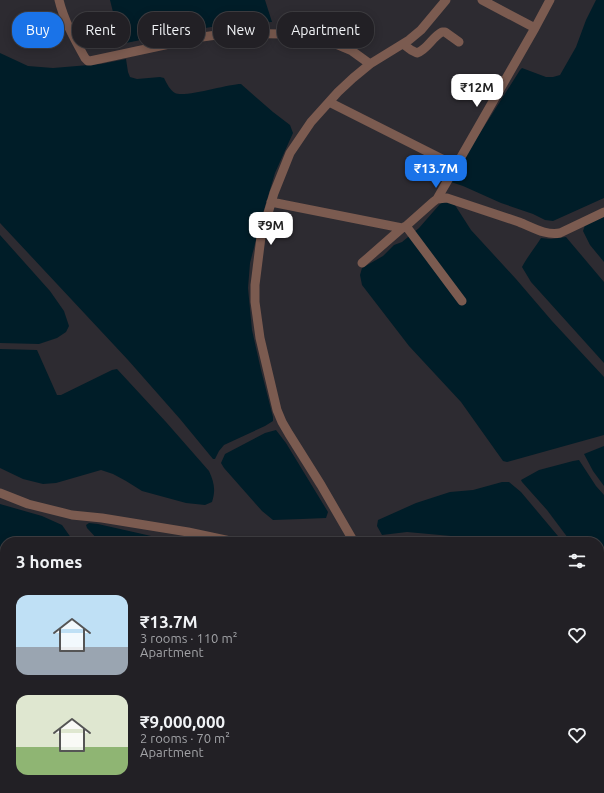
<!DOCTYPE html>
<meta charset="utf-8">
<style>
:root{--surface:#222025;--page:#2e2d32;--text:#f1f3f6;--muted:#a2a3a7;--line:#3f3e42;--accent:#1a73e8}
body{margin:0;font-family:Ubuntu,sans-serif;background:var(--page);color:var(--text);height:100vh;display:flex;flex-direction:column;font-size:15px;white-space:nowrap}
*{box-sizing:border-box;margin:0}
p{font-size:13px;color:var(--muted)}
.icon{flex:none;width:22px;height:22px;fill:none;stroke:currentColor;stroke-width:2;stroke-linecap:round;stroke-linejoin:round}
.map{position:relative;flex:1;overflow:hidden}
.side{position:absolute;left:0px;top:537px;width:604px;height:256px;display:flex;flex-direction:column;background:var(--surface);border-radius:16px 16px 0 0;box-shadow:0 2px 10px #0003,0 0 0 1px var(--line)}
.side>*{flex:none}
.guide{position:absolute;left:12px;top:12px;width:400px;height:36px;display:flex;gap:8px}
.price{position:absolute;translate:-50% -34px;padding:0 9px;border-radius:8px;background:#fff;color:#222;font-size:13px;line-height:26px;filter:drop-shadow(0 1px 2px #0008)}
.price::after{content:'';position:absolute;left:50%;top:24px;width:12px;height:9px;margin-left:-6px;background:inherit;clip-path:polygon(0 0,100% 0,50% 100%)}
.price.selected{background:var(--accent);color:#fff}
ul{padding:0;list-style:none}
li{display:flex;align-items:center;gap:12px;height:100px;padding:0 16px}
li span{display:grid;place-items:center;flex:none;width:112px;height:80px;border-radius:12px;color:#555}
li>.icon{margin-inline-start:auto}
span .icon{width:48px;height:48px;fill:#fffc;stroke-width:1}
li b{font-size:17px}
h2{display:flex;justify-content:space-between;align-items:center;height:48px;padding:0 16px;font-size:17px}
.tag{padding:0 14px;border-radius:16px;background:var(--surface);box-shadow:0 2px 10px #0003,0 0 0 1px var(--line);font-size:14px;line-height:36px}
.tag.selected{background:var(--accent);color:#fff}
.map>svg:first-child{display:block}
</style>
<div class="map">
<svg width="604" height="793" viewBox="0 0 604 793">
<rect width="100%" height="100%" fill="#2d2b31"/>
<!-- water -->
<path fill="#001d28" d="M110,0H265L272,22L229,24L170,34L126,43L120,40Z
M596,0H604V198L553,221L545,220L533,214L501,203L463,186L451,182L473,144L520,70L522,68L546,77H553L560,75L576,47L586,20Z
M0,53L28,66L53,68L101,64L126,59L128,72L130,77L137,79L160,77L164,78C167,84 170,90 175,93C184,98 228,84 241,84L273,112L290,125L293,133L275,173L263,213L250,263L248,288L252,330L261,370L273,417V421L265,426L224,445L219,451L215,459H213L180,419L128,360L0,223Z
M447,200L453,202L471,230L516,279L552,321L604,377V435L507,462L503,461L461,402L409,346L362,285L360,275L362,268L383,256L394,245L402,242L419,228L440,204Z
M604,215V262L590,245L583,231L585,225Z
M0,235L50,291L64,311L69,326L66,332L57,338L39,344L0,343Z
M566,237L604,282V363L531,282L522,267C527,257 535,248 541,238L551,239Z
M0,349L37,350L57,395H61L112,370L117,369L166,422L209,471C214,482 216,490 212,502L205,505L186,503L142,491L126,481L113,474L101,470L56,483L43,484L23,479L0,468Z
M276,430L286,443L328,512L326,518L302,519L273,520L262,511L224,468L221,463L225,454L265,433Z
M604,446V486L593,471L584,454Z
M579,460L596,486L604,495V571H599V542H571L547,510L522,482L521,480L539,470L573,461Z
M502,482H509L521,492L563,542H469L451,536L407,532L382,535L377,526L378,520L416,503L450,492L473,490Z
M0,504L42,516L62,525L74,542H5V661L0,664Z
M89,523L98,524L160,538L165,542H100L87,528L86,525Z
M599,591L604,592V793H580L579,788H599Z
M5,715V739L0,743V719Z
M5,750V788H292L296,793H0V755Z
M316,788H426L428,793H320Z
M537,788H568L570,793H538Z"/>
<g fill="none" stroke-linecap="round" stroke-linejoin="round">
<!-- minor -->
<path stroke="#7b5b50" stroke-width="9" d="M59,0C64,21 75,40 85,58L88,61H90L202,37L232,33L281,34L301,36L336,44L343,47L352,51L370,64
M482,0L535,28L550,0
M403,44L411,50L417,53C428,49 432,37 442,32H445L459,42
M329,102L456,166
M437,199L535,28
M271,202L402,228L406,226L433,202L437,199L447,198C471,206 495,214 519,222C532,227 546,236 560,233L604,212
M406,226L462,301
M362,263L402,228
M0,493L28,504L72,515L102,518L188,532L235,542
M329,542L353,540
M354,542L321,485L289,434L282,422L277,410L260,338L255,302V285L261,237L266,220L274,193L290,153L311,122L338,92L353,78L370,64L409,40L421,30L446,0
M439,788L440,793"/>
</g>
</svg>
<b class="price" style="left:477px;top:108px">₹12M</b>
<b class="price selected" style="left:436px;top:189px">₹13.7M</b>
<b class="price" style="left:271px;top:246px">₹9M</b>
<div class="guide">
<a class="tag selected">Buy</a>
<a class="tag">Rent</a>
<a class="tag">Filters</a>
<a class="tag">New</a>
<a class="tag">Apartment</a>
</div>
<section class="side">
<h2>3 homes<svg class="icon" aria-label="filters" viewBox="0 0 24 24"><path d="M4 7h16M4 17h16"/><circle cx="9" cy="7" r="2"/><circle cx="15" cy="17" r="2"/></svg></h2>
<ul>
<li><span style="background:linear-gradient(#bfe0f5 65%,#9aa5b1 0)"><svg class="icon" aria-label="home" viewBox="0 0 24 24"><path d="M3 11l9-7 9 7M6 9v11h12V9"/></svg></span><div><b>₹13.7M</b><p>3 rooms · 110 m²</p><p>Apartment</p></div><svg class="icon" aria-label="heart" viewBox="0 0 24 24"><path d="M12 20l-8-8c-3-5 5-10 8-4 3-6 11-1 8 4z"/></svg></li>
<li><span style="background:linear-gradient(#dfe7d0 65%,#8fb573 0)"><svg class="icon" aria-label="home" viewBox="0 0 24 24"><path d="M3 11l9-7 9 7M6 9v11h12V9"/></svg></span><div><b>₹9,000,000</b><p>2 rooms · 70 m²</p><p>Apartment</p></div><svg class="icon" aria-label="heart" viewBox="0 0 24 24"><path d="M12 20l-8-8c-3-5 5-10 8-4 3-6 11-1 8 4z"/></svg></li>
</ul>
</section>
</div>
